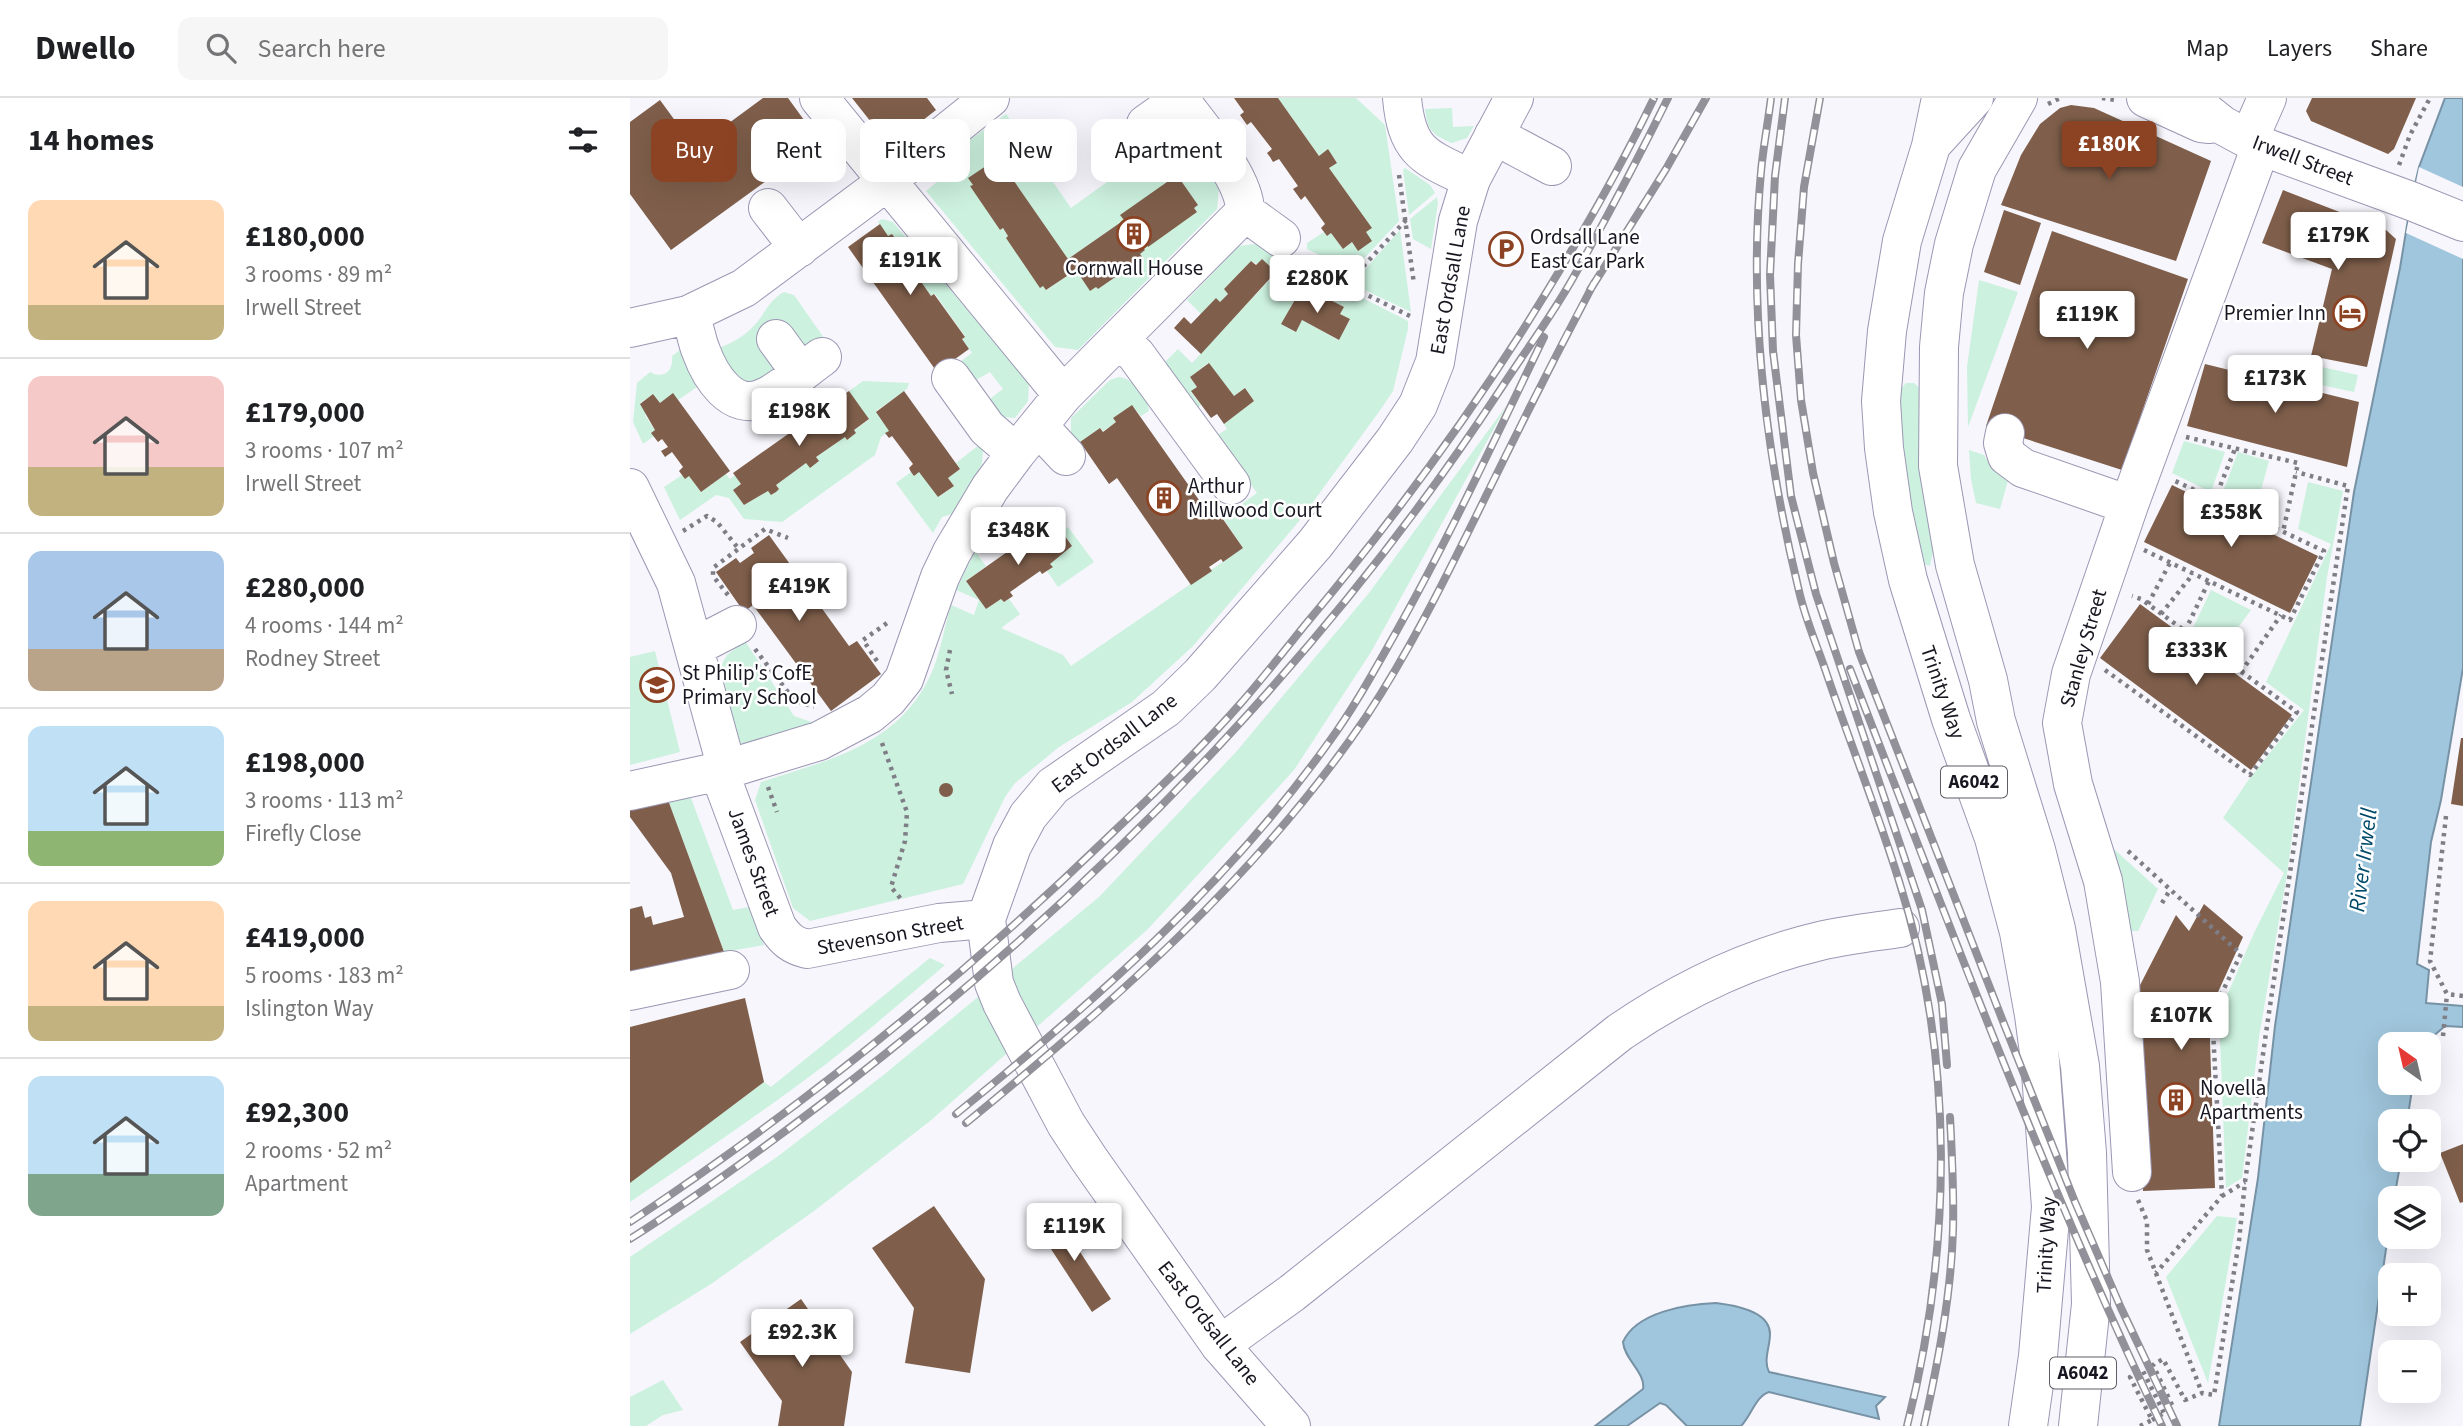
<!DOCTYPE html>
<meta charset="utf-8">
<style>
:root{--surface:#fff;--page:#f6f6f6;--text:#202124;--muted:#757577;--line:#e0e0e0;--accent:#8c4324}
body{margin:0;font-family:"Source Sans 3",sans-serif;background:var(--page);color:var(--text);height:100vh;display:flex;flex-direction:column;font-size:26px;white-space:nowrap}
*{box-sizing:border-box;margin:0}
p{font-size:23px;color:var(--muted)}
.icon{flex:none;width:38px;height:38px;fill:none;stroke:currentColor;stroke-width:2;stroke-linecap:round;stroke-linejoin:round}
.map{position:relative;flex:1;overflow:hidden}
.drawer{display:flex;flex-direction:column;background:var(--surface);width:630px}
.drawer>*{flex:none}
.top-card{position:absolute;left:21px;top:21px;width:665px;height:63px;display:flex;gap:14px}
.needle{width:46px;rotate:326deg}
.controls{position:absolute;left:1748px;top:934px;display:grid;gap:14px}
.controls a{display:grid;place-items:center;width:63px;height:63px;border-radius:14px;background:var(--surface);box-shadow:0 7px 28px #0002;font-size:35px}
.price{position:absolute;translate:-50% -60px;padding:0 16px;border-radius:7px;background:#fff;color:#222;font-size:23px;line-height:46px;filter:drop-shadow(0 2px 4px #0008)}
.price::after{content:'';position:absolute;left:50%;top:42px;width:21px;height:16px;margin-left:-10px;background:inherit;clip-path:polygon(0 0,100% 0,50% 100%)}
.price.on{background:var(--accent);color:#fff}
ul{padding:0;list-style:none}
li{display:flex;align-items:center;gap:21px;height:175px;padding:0 28px}
li+li{border-top:2px solid var(--line)}
li span{display:grid;place-items:center;flex:none;width:196px;height:140px;border-radius:14px;color:#555}
li>.icon{margin-inline-start:auto}
span .icon{width:84px;height:84px;fill:#fffc;stroke-width:1}
li b{font-size:30px}
h2{display:flex;justify-content:space-between;align-items:center;height:84px;padding:0 28px;font-size:30px}
.pill{padding:0 24px;border-radius:14px;background:var(--surface);box-shadow:0 7px 28px #0002;font-size:24px;line-height:63px}
.pill.on{background:var(--accent);color:#fff}
header{display:flex;align-items:center;gap:42px;box-sizing:border-box;height:98px;padding:0 35px;background:var(--surface);border-bottom:2px solid var(--line)}
header strong{font-size:33px}
nav{display:flex;gap:38px;margin-inline-start:auto;font-size:24px}
.search{width:490px;height:63px;background:var(--page);display:flex;align-items:center;gap:18px;box-sizing:border-box;padding:0 24px;border-radius:14px;color:var(--muted);font-size:26px}
main{display:flex;flex:1;min-height:0}
.map>svg:first-child{display:block}
</style>
<header>
<strong>Dwello</strong>
<div class="search"><svg class="icon" aria-label="search" viewBox="0 0 24 24"><circle cx="10" cy="10" r="6"/><path d="M15 15l6 6"/></svg>Search here</div>
<nav><a>Map</a><a>Layers</a><a>Share</a></nav>
</header>
<main>
<section class="drawer">
<h2>14 homes<svg class="icon" aria-label="filters" viewBox="0 0 24 24"><path d="M4 7h16M4 17h16"/><circle cx="9" cy="7" r="2"/><circle cx="15" cy="17" r="2"/></svg></h2>
<ul>
<li><span style="background:linear-gradient(#ffd9b3 75%,#c2b280 0)"><svg class="icon" aria-label="home" viewBox="0 0 24 24"><path d="M3 11l9-7 9 7M6 9v11h12V9"/></svg></span><div><b>£180,000</b><p>3 rooms · 89 m²</p><p>Irwell Street</p></div></li>
<li><span style="background:linear-gradient(#f6c9c9 65%,#c2b280 0)"><svg class="icon" aria-label="home" viewBox="0 0 24 24"><path d="M3 11l9-7 9 7M6 9v11h12V9"/></svg></span><div><b>£179,000</b><p>3 rooms · 107 m²</p><p>Irwell Street</p></div></li>
<li><span style="background:linear-gradient(#a9c7e8 70%,#b9a48a 0)"><svg class="icon" aria-label="home" viewBox="0 0 24 24"><path d="M3 11l9-7 9 7M6 9v11h12V9"/></svg></span><div><b>£280,000</b><p>4 rooms · 144 m²</p><p>Rodney Street</p></div></li>
<li><span style="background:linear-gradient(#bfe0f5 75%,#8fb573 0)"><svg class="icon" aria-label="home" viewBox="0 0 24 24"><path d="M3 11l9-7 9 7M6 9v11h12V9"/></svg></span><div><b>£198,000</b><p>3 rooms · 113 m²</p><p>Firefly Close</p></div></li>
<li><span style="background:linear-gradient(#ffd9b3 75%,#c2b280 0)"><svg class="icon" aria-label="home" viewBox="0 0 24 24"><path d="M3 11l9-7 9 7M6 9v11h12V9"/></svg></span><div><b>£419,000</b><p>5 rooms · 183 m²</p><p>Islington Way</p></div></li>
<li><span style="background:linear-gradient(#bfe0f5 70%,#7fa58c 0)"><svg class="icon" aria-label="home" viewBox="0 0 24 24"><path d="M3 11l9-7 9 7M6 9v11h12V9"/></svg></span><div><b>£92,300</b><p>2 rooms · 52 m²</p><p>Apartment</p></div></li>
</ul>
</section>
<div class="map">
<svg width="1833" height="1328" viewBox="0 0 1833 1328">
<rect width="100%" height="100%" fill="#f6f6fc"/>
<!-- green -->
<path fill="#ccf1de" fill-rule="evenodd" d="M648,0H726L755,27L769,123L714,182L697,173L702,163L677,151V145L694,134L697,138L701,135L713,151L722,144L728,152L736,134L742,130L699,70L707,64L698,52L689,58Z
M822,10L823,29L844,28L837,40L822,45C802,36 798,34 795,11Z
M376,16L441,110L491,74L488,68L531,38L533,41L552,40L589,90L587,111L448,252L425,249L296,93L317,76L316,59ZM368,60L438,161L494,122L547,78L568,107L564,110L567,114L518,148L516,145L512,148L515,152L510,156L512,160L468,191L466,189L460,192L446,172L417,192L413,188L410,189L376,140L378,138L373,130L370,132L341,88L343,87L339,80Z
M775,70L800,87L805,95L779,117L773,72Z
M807,99L808,105L801,151L783,141L780,121Z
M252,121L263,124L399,285L398,303L385,320L372,319L361,304V300L373,291L360,274L348,281H339L326,267L342,255L332,241L335,238L305,196L301,198L287,178L290,175L262,136L258,138L248,124Z
M770,132L781,214L722,186Z
M625,146L778,223V231L763,293L751,311L670,422L563,548L502,604L429,649L385,685L375,699L333,786L180,823L163,810L125,702L131,684C202,661 273,646 304,569C311,550 315,527 321,507L344,517L349,502L326,492L345,453L356,468L336,483L356,511L371,501L374,504L379,501L390,516L371,530L433,557L441,568L613,450L593,420L627,395L586,338L597,331L594,326L624,303L615,290L604,298L578,265L560,279L567,289L561,294L571,307L566,311L533,266L548,251L562,265L646,175L621,163L594,191L598,196L590,204L586,200L571,216L557,202L609,148ZM669,193L680,199L684,193L713,209L710,216L720,222L708,242L672,222L665,234L652,226Z
M1349,182L1388,194L1338,329L1337,269Z
M154,194L164,197L194,240L180,251L146,261L145,278L108,287L87,251C104,244 117,237 128,223C137,211 141,201 154,194Z
M53,250L70,287L48,302L43,296L30,305L23,296L10,305L16,315L15,317L25,332L21,335L24,338L13,346L3,324L7,285L20,274C34,282 44,272 42,258Z
M1687,268L1728,277L1724,294L1682,285Z
M489,279C503,280 518,299 519,313L511,318L502,308L483,320L486,324L473,333L470,330L447,346L441,336V320L480,282Z
M233,283L279,285L277,291L246,313L259,333L251,339L245,357L152,424L114,421L99,400L86,397L50,422L34,389L52,377L59,378L71,394L96,376L100,381L105,377L111,386L103,392L114,407L138,393L142,397L149,391L146,387L176,365L180,369L189,363L186,359L215,339L217,342L226,335L224,332L239,322L219,293Z
M1276,285H1284L1291,291L1304,449L1300,468L1296,467C1271,425 1272,342 1269,293Z
M877,307L741,554L664,672L518,831L300,1023L184,1113L81,1186L0,1236V1159L147,1059L251,979L469,799L606,654L739,495Z
M1554,343L1595,354L1581,394L1542,375Z
M349,347L353,353L352,366L322,416L312,419L303,435L266,385L281,374L284,377L289,374L309,399L324,388L318,380L330,371L326,365Z
M1339,352L1354,357L1363,372L1379,379L1370,411L1346,405L1341,381Z
M1608,354L1639,363L1625,414L1591,399Z
M1678,384L1713,393L1697,479L1657,776L1629,939L1612,1080L1596,1090L1589,916L1624,835L1654,775L1593,720L1617,684L1674,612L1636,584L1701,446L1668,431Z
M438,429L464,464L428,489L417,473L422,469L420,466L442,448L432,434Z
M1581,492L1621,512L1592,551L1563,530Z
M115,543L164,618L190,627L120,649L107,643L91,568L97,557Z
M25,553L50,654L0,667V559Z
M61,700L103,812L119,809L134,847L94,854L38,702Z
M1475,743L1528,791L1508,833H1492Z
M300,860L315,867C276,900 237,934 196,966C133,1014 66,1059 0,1104V1085L134,984L141,989Z
M1587,1118L1607,1120L1578,1285L1536,1179Z
M33,1282L53,1312L33,1317L16,1328H0V1299Z"/>
<!-- water -->
<path fill="#a0c6dd" stroke="#7792a5" stroke-width="2" d="M1815,0H1833V570L1811,702L1801,744L1787,866L1799,872L1796,905L1833,908V929L1815,928L1793,947H1760V985H1783L1777,1024H1760V1062H1771L1764,1101H1760V1124L1730,1328H1589L1628,1080L1645,928L1724,394L1770,170L1781,103L1789,69Z
M1086,1205C1103,1207 1140,1213 1140,1236C1140,1249 1133,1262 1139,1274L1255,1299L1246,1308L1249,1321L1139,1294C1126,1298 1121,1318 1111,1328H1057L1036,1307L1030,1305L997,1328H965L1013,1291C1016,1275 994,1261 993,1244C1006,1214 1057,1206 1086,1205Z"/>
<!-- pier -->
<path fill="#f6f6fc" d="M1789,69L1833,89V161L1776,135Z"/>
<!-- building -->
<path fill="#7f5f4b" d="M133,0H158L190,44L41,152L0,96V24L30,2L65,50Z
M222,0H297L306,12L260,48Z
M604,0H648L689,58L698,51L707,65L699,70L742,130L736,134L742,143L728,153L722,144L713,151L701,135L697,138L691,130L695,126L675,98L671,102L663,91L668,88L649,61L643,64L640,59L637,55L642,51L621,24L617,27L610,17L614,14Z
M1682,0H1786L1764,51L1758,56L1681,23L1676,13Z
M1441,7L1464,10L1581,63L1546,163L1371,107L1391,57L1410,26L1430,10Z
M368,60L438,161L494,122L490,117L547,77L568,107L564,110L567,114L518,149L516,145L512,148L515,152L510,156L513,160L468,191L466,189L460,193L446,172L416,192L413,188L410,190L376,140L378,138L373,130L370,132L340,88L343,87L338,80Z
M1653,92L1756,132L1766,141L1737,269L1681,258L1702,171L1632,145Z
M1374,112L1411,125L1390,187L1354,174Z
M250,126L258,138L262,136L290,176L287,178L301,198L304,196L335,239L332,241L339,251L307,274L218,149Z
M1422,133L1558,181L1492,372L1356,328Z
M632,161L646,174L571,256L544,230L554,219L561,226L586,200L590,204L598,196L594,191L621,163L626,167Z
M670,193L680,199L683,193L714,209L710,216L720,221L709,242L672,222L666,234L651,226Z
M579,265L604,298L615,290L624,303L594,326L587,316L581,320L561,293L567,289L560,279Z
M1575,266L1729,304L1717,369L1557,328Z
M219,293L239,321L224,332L226,335L217,342L215,339L186,359L189,363L180,370L176,365L146,387L149,391L146,394L141,397L138,393L114,407L103,392L111,386L103,375Z
M274,293L330,371L318,380L324,388L308,399L289,374L284,378L281,374L279,370L283,366L262,338L259,340L255,335L259,333L246,314Z
M43,295L100,373L71,394L59,378L55,381L49,373L53,369L42,354L35,359L31,353L38,349L32,341L28,344L21,335L25,332L10,306L23,296L30,305Z
M502,307L581,419L588,414L613,450L593,464L591,461L579,469L582,473L561,487L487,380L479,386L450,344L470,330L473,334L486,324L483,320Z
M1542,387L1688,458L1660,515L1514,444Z
M414,428L423,440L432,434L442,448L420,466L423,469L412,476L410,473L380,494L383,498L374,504L371,501L356,511L336,483Z
M139,437L219,548L227,543L251,576L201,613L123,507L114,514L86,474L106,460L110,465L124,455L121,450Z
M1510,506L1662,617L1621,672L1470,560Z
M1831,640H1833V708L1821,706Z
M309 692a7 7 0 1 1 14 0a7 7 0 1 1-14 0Z
M38,702L94,854L0,875V811L12,808L15,820L21,818L23,827L54,819L41,775L0,719V712Z
M1574,806L1613,839L1579,914L1585,1090L1513,1093L1506,895L1546,817L1559,833Z
M115,900L134,984L0,1085V929Z
M1833,1046V1104L1830,1105L1810,1055Z
M304,1108L355,1181L340,1275L275,1265L284,1210L242,1150Z
M425,1116L481,1201L462,1214L406,1128Z
M171,1201L222,1274L214,1328H148L152,1303L110,1244Z"/>
<g fill="none" stroke-linecap="round" stroke-linejoin="round">
<!-- minor casing -->
<g stroke="#9b97b3" stroke-width="40">
<path id="minor" d="M189,0L433,297
M772,0C777,55 795,59 841,81
M516,26L553,0
M864,37L922,68
M1619,41L1637,0
M138,110L169,150
M615,114L651,140
M58,217C67,231 65,239 71,253C80,278 102,314 133,300C151,293 176,270 192,259
M0,230L58,217L114,190L239,97L360,0
M146,241L170,274
M490,242L506,257L601,387
M321,280L357,330L386,355
M408,328L436,358
M1375,335L1373,345L1377,358L1393,370L1499,407
M0,390L46,485L97,671
M63,544L80,541L107,527
M88,679L97,671L189,643L240,616L258,601L274,581L310,479L322,454L360,390L386,355L433,297L615,114C616,81 570,29 550,2
M0,693L77,676L88,679L93,684L147,829C156,842 162,847 177,851L309,825L356,821
M0,893L100,872
M1502,1074L1490,884L1473,783L1443,686L1432,625L1441,576L1499,407L1631,48
M590,1247L662,1195L990,934C1050,893 1118,860 1190,843C1216,837 1243,834 1270,830"/>
</g>
<!-- major casing -->
<g stroke="#9b97b3" stroke-width="40">
<path id="major" d="M1516,0L1571,25L1580,26
M1558,0L1592,27L1631,48L1781,103L1833,124
M661,1328L590,1247L459,1061L436,1026L372,905L364,885L356,821L382,748L398,718L423,688L536,610L570,577L685,446L765,342L788,307L805,264L828,123L841,81L884,0"/>
</g>
<!-- highway casing -->
<g stroke="#9b97b3" stroke-width="40">
<path id="highway" d="M1311,0L1301,48L1272,143L1257,233L1251,303L1254,350L1263,414L1278,482L1321,621L1364,740L1389,834L1404,917L1410,962L1421,1109L1408,1258L1398,1328
M1388,0L1347,71L1324,146L1314,195L1309,249L1308,368L1325,467L1358,582L1366,623L1406,752L1426,831L1450,968L1457,1055L1461,1206L1448,1328
M1302,46L1344,0"/>
</g>
<!-- path -->
<path stroke="#7f7e86" stroke-width="4.5" stroke-dasharray="3.5 5" stroke-linecap="butt" d="M1472,0L1485,2
M1418,6L1430,0
M1769,67L1780,37L1800,0
M769,77L784,186
M670,164L782,219
M716,187L776,122
M1556,339L1668,365L1653,434
M1584,403L1605,351
M53,433L77,418L87,424L108,450
M1514,452L1660,522L1694,453L1541,381
M98,497L83,478V470L135,431L158,440
M1518,506L1540,465
M1531,516L1563,476
M1555,533L1579,483
M125,551L164,602L184,609
M320,552L316,572L322,596
M247,563L233,542L260,523
M1475,572L1620,677L1667,614L1511,501L1502,498
M1611,574L1651,517
M252,645L277,714L275,743L261,789L271,801
M138,689L147,714
M1816,718L1800,863L1817,896L1833,898
M1498,753L1611,856L1582,915L1592,1098L1526,1175
M1532,805L1540,792
M1813,938L1817,896
M1592,1098L1615,1084
M1508,1102L1517,1123V1152L1572,1295
M1522,1322L1534,1315
M1510,1328L1522,1322L1500,1279L1513,1273L1534,1315L1543,1309L1523,1267L1533,1261L1555,1302L1572,1295L1584,1297L1609,1143L1615,1084L1637,928L1718,388L1666,374"/>
<!-- minor -->
<use href="#minor" stroke="#fff" stroke-width="38"/>
<!-- major -->
<use href="#major" stroke="#fff" stroke-width="38"/>
<!-- highway -->
<use href="#highway" stroke="#fff" stroke-width="38"/>
<!-- rail casing -->
<g stroke="#929199" stroke-width="8">
<path id="rail" d="M1141,0C1138,25 1133,50 1131,74C1118,215 1136,357 1169,493C1175,520 1186,545 1195,571C1219,642 1247,712 1269,783C1325,959 1322,1150 1277,1328
M1155,0L1145,78L1140,177L1143,253L1161,398L1186,496L1292,812L1312,906L1317,967
M1190,0L1174,89L1168,166L1166,237L1171,302L1183,375L1204,465L1229,554L1374,926L1445,1104L1491,1210L1547,1328
M960,192L1036,71L1076,0
M1220,571C1319,826 1414,1082 1532,1328
M326,1016C463,905 596,788 699,644C724,610 744,573 765,536C819,440 866,339 914,239
M336,1025C483,905 629,777 736,619C781,551 817,477 853,404C889,330 926,257 964,185
M0,1124C170,1011 328,884 475,742C521,698 569,653 611,605C633,580 654,553 675,527C753,434 825,338 891,235C939,159 985,81 1024,0
M0,1141C88,1085 172,1022 254,957C490,768 704,545 870,292C894,255 921,219 943,180C976,121 1008,61 1038,0
M1294,1328C1308,1264 1321,1198 1323,1132C1324,1095 1322,1056 1320,1019"/>
</g>
<!-- rail -->
<use href="#rail" stroke="#fff" stroke-width="5" stroke-dasharray="16" stroke-linecap="butt"/>
</g>
<!-- icons -->
<defs>
<g id="building-ring" transform="scale(1.75)"><circle r="9.5" fill="#fff" stroke="#8c4324" stroke-width="1.5"/><path d="M-4-6H4V6H1V3H-1V6H-4ZM-2.5-4.3h1.7v1.8h-1.7ZM.8-4.3h1.7v1.8H.8ZM-2.5-1h1.7V.8h-1.7ZM.8-1h1.7V.8H.8Z" fill="#8c4324"/></g>
<g id="parking-ring" transform="scale(1.75)"><circle r="9.5" fill="#fff" stroke="#8c4324" stroke-width="1.5"/><path d="M-3.5-5.5H1a3.5 3.5 0 0 1 0 7H-1V5.5H-3.5ZM-1-3.4V-.6H.8a1.4 1.4 0 0 0 0-2.8Z" fill="#8c4324"/></g>
<g id="hotel-ring" transform="scale(1.75)"><circle r="9.5" fill="#fff" stroke="#8c4324" stroke-width="1.5"/><path d="M-6-4.5h1.5V1H6V5H4.5V3h-9V5H-6ZM-4 0a1.8 1.8 0 1 1 3.6 0ZM.5 0V-2.5h3Q6-2.5 6 0Z" fill="#8c4324"/></g>
<g id="school-ring" transform="scale(1.75)"><circle r="9.5" fill="#fff" stroke="#8c4324" stroke-width="1.5"/><path d="M0-5L7-2L0 1L-7-2ZM-4 1L0 2.5L4 1V4Q0 6-4 4Z" fill="#8c4324"/></g>
</defs>
<g fill-rule="evenodd">
<use href="#building-ring" x="504" y="136"/>
<use href="#parking-ring" x="876" y="151"/>
<use href="#hotel-ring" x="1720" y="215"/>
<use href="#building-ring" x="534" y="400"/>
<use href="#school-ring" x="27" y="587"/>
<use href="#building-ring" x="1546" y="1002"/>
</g>
<g text-anchor="middle" dominant-baseline="central" stroke-width="5" stroke-linejoin="round" paint-order="stroke">
<!-- shield labels -->
<g fill="#fff" stroke="#5d5d64" stroke-width="2">
<rect x="1311" y="668.5" width="66" height="31" rx="5"/>
<rect x="1420" y="1259.5" width="66" height="31" rx="5"/>
</g>
<g font-size="19" font-weight="bold" fill="#181721">
<text x="1344" y="684">A6042</text>
<text x="1453" y="1275">A6042</text>
</g>
<!-- street labels -->
<g font-size="21" fill="#181721" stroke="#fff">
<text transform="translate(1673 62) rotate(21)">Irwell Street</text>
<text transform="translate(820 182) rotate(-80)">East Ordsall Lane</text>
<text transform="translate(1453 550) rotate(-74)">Stanley Street</text>
<text transform="translate(1313 594) rotate(71)">Trinity Way</text>
<text transform="translate(484 645) rotate(-37)">East Ordsall Lane</text>
<text transform="translate(124 764) rotate(70)">James Street</text>
<text transform="translate(260 837) rotate(-10)">Stevenson Street</text>
<text transform="translate(1416 1147) rotate(-87)">Trinity Way</text>
<text transform="translate(579 1225) rotate(52)">East Ordsall Lane</text>
</g>
<!-- poi labels -->
<g font-size="21" fill="#181721" stroke="#fff" text-anchor="start">
<text x="900" y="139">Ordsall Lane<tspan x="900" dy="24">East Car Park</tspan></text>
<text x="504" y="170" text-anchor="middle">Cornwall House</text>
<text x="1696" y="215" text-anchor="end">Premier Inn</text>
<text x="558" y="388">Arthur<tspan x="558" dy="24">Millwood Court</tspan></text>
<text x="52" y="575">St Philip's CofE<tspan x="52" dy="24">Primary School</tspan></text>
<text x="1570" y="990">Novella<tspan x="1570" dy="24">Apartments</tspan></text>
</g>
<!-- water labels -->
<g font-size="23" font-style="italic" fill="#004a69" stroke="#fff">
<text transform="translate(1733 762) rotate(-83)">River Irwell</text>
</g>
</g>
</svg>
<div class="controls">
<a><svg class="needle" viewBox="-14 -14 28 28"><path d="M0-13l5 13h-10z" fill="#e53935"/><path d="M0 13l5-13h-10z" fill="#757577"/></svg></a>
<a><svg class="icon" aria-label="locate" viewBox="0 0 24 24"><circle cx="12" cy="12" r="6"/><path d="M12 2v4M12 18v4M2 12h4M18 12h4"/></svg></a>
<a><svg class="icon" aria-label="layers" viewBox="0 0 24 24"><path d="M12 4l9 5-9 5-9-5zM3 14l9 5 9-5"/></svg></a>
<a>+</a>
<a>−</a>
</div>
<b class="price on" style="left:1479px;top:83px">£180K</b>
<b class="price" style="left:1708px;top:174px">£179K</b>
<b class="price" style="left:280px;top:199px">£191K</b>
<b class="price" style="left:687px;top:217px">£280K</b>
<b class="price" style="left:1457px;top:253px">£119K</b>
<b class="price" style="left:1645px;top:317px">£173K</b>
<b class="price" style="left:169px;top:350px">£198K</b>
<b class="price" style="left:1601px;top:451px">£358K</b>
<b class="price" style="left:388px;top:469px">£348K</b>
<b class="price" style="left:169px;top:525px">£419K</b>
<b class="price" style="left:1566px;top:589px">£333K</b>
<b class="price" style="left:1551px;top:954px">£107K</b>
<b class="price" style="left:444px;top:1165px">£119K</b>
<b class="price" style="left:172px;top:1271px">£92.3K</b>
<div class="top-card">
<a class="pill on">Buy</a>
<a class="pill">Rent</a>
<a class="pill">Filters</a>
<a class="pill">New</a>
<a class="pill">Apartment</a>
</div>
</div>
</main>
